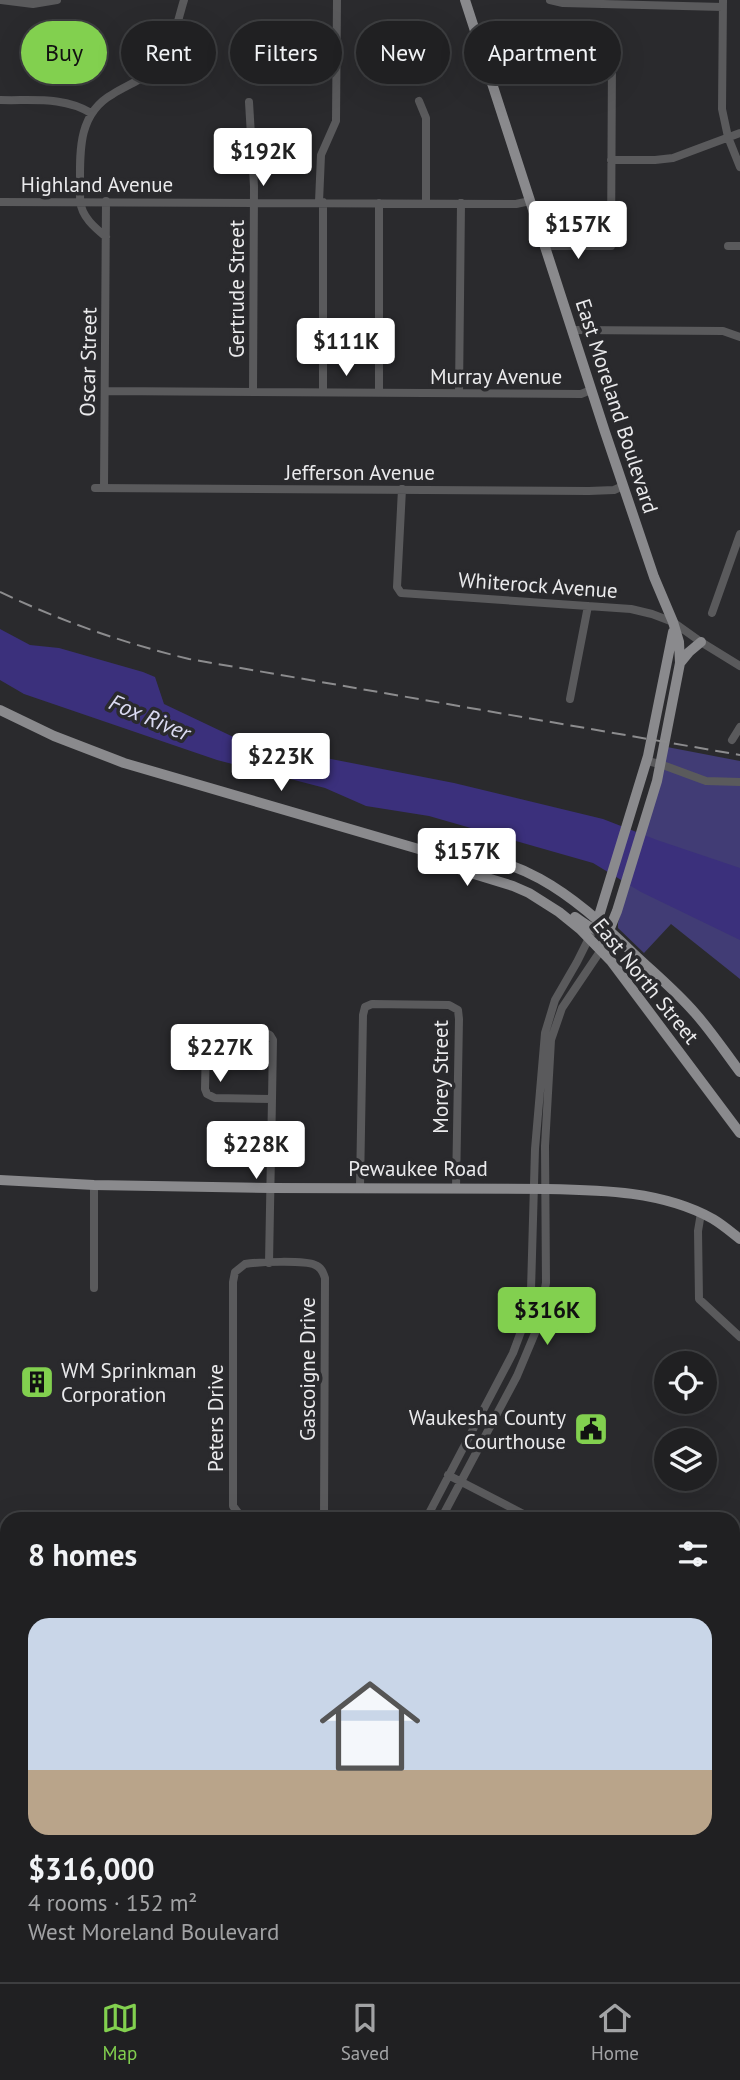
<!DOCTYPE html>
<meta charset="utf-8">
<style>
:root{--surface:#202022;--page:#28282a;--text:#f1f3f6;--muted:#a2a3a5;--line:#3d3e40;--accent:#82d04f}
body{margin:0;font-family:"PT Sans",sans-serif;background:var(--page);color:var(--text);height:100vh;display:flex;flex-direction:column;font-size:26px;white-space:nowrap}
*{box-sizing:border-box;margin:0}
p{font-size:23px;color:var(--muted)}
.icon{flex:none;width:38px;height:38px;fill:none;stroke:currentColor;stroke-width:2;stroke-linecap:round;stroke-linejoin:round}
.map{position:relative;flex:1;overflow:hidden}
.panel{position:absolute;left:0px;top:1512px;width:740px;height:471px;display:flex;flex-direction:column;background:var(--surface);border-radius:21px 21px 0 0;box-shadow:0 7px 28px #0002,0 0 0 2px var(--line)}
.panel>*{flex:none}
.top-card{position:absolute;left:21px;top:21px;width:698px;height:63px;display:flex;gap:14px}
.fabs{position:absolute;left:654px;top:1351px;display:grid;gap:14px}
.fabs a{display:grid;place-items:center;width:63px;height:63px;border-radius:50%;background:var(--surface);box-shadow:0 7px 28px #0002,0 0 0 2px var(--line);font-size:35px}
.price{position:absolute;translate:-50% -60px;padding:0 16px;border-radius:7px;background:#fff;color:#222;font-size:23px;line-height:46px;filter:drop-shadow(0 2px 4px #0008)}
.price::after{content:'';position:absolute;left:50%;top:42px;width:21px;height:16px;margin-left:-10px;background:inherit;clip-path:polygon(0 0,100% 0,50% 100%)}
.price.active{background:var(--accent);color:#111}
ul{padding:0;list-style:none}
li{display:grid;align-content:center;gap:14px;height:371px;padding:0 28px}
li+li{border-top:2px solid var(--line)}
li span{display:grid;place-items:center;height:217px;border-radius:21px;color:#555}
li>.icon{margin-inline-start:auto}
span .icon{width:126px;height:126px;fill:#fffc;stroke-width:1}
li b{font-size:30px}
h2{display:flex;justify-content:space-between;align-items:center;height:84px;padding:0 28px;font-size:30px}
.pill{padding:0 24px;border-radius:32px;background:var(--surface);box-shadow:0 7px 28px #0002,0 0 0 2px var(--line);font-size:24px;line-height:63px}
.pill.active{background:var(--accent);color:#111}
.dock{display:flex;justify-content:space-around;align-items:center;height:98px;border-top:2px solid var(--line);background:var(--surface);font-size:19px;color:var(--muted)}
.dock a{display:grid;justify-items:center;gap:4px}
.dock .active{color:var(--accent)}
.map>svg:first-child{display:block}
</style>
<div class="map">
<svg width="740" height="1982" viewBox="0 0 740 1982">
<rect width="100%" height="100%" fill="#2a2a2d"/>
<!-- green -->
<path fill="#413c75" d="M667,747L740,761V979L671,924L644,953L618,928V923Z
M733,1550H740V1628H733Z
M740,1817V1927H733V1818Z"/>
<!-- water -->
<path fill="#3b307c" d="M0,629L30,645L59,648L143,672L155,677L164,704L244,742L454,783L603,819L657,840L740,868V940L641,892L593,863L429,816L366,806L325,788L217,760L24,694L0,680Z"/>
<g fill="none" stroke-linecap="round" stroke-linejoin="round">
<!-- minor -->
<path stroke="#5a5a5c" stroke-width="8" d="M1,0L33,4L57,0
M550,0L563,3L723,7
M723,0L722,109L728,137L740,167
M0,100C32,101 63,96 91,113
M419,101L426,118V203
M249,102L254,186L253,392
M611,160H655L673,158L740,133
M0,202L516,204L530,201
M319,202L321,155L336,121L337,0
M106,237C94,227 82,217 80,201C81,162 73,116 113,94C127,85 147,78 159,65C172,51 178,19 184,0
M545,246H611L612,58
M728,246H740
M572,330L723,331L740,337
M105,391L581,394L591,390
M323,392V202
M379,392V203
M459,393L461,203
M95,488L589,491L614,490L623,486
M104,488L106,201
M402,489L397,587L401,593L631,609L652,614L673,622L701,642L740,666
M712,613L740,534
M570,699L588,606
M732,740L740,727
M647,761L660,764L706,781L740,782
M215,1031L264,1032L270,1035L273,1040L272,1099L215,1098L207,1094L205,1089L206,1042L208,1035Z
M360,1187L363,1015L365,1007L372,1004L449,1005L458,1010L459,1019L456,1188
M701,1213L698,1231L699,1299L740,1337
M269,1263L272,1099
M94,1288V1185
M448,1475L533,1519
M324,1519V1518L325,1278C323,1272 321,1267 315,1265C305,1260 257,1262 245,1264L235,1272L233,1282V1506L239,1514L249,1517L324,1518
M426,1519L513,1353L526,1318L531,1290L535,1149L545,1033L555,1000L577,962L591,934
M441,1519L517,1376L538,1326L546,1283L545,1146L551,1040L562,1008L601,950
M733,1544H740
M0,1567H7
M0,1897H7
M0,1911H7
M733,1912L740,1913
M738,1932L740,1938
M365,1976V1982
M378,1976V1982"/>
<!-- major -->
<path stroke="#8a8a8d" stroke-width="10" d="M465,0L605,432L654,577L673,622L679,642L680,663L657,781L617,911L601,950
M680,663L689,652L701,642
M0,710L54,736L124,763L422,850L461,870L513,886L529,893L559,912L580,929L611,961L740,1133
M424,850C518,851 569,891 633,953C654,973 676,991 695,1013C711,1031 725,1052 740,1072
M575,917C586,924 596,934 610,930
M598,919L648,756L673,632
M0,1180L94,1185L271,1188L546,1189C602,1190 663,1191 713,1219C723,1225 731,1232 740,1239"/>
<!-- rail -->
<path stroke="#8c8c8e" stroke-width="2" stroke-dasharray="14 7" stroke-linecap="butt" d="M0,592C61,621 123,643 189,659L740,755"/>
</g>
<!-- icons -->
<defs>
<g id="building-square" transform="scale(1.75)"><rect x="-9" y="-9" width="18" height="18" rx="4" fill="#82d04f" stroke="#2a2a2d"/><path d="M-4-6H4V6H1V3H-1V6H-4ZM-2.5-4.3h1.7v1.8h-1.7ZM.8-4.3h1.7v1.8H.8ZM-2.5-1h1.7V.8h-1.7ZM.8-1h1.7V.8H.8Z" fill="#111"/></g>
<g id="civic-square" transform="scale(1.75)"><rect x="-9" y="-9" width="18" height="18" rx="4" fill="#82d04f" stroke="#2a2a2d"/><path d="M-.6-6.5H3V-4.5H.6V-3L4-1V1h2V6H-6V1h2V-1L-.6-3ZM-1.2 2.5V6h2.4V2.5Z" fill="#111"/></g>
</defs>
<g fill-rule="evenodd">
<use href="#building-square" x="37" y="1382"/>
<use href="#civic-square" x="591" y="1429"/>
</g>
<g text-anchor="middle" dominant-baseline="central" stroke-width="7" stroke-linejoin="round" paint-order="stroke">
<!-- street labels -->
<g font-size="21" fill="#eaeaec" stroke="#2a2a2d">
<text x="97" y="184">Highland Avenue</text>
<text transform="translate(236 289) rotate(-90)">Gertrude Street</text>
<text transform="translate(88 362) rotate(-89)">Oscar Street</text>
<text x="496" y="376">Murray Avenue</text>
<text transform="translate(617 406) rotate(72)">East Moreland Boulevard</text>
<text x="360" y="472">Jefferson Avenue</text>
<text transform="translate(538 585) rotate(4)">Whiterock Avenue</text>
<text transform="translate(646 981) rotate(51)">East North Street</text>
<text transform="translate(440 1077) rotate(-90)">Morey Street</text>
<text x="418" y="1168">Pewaukee Road</text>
<text transform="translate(307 1369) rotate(-90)">Gascoigne Drive</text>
<text transform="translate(215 1418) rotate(-90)">Peters Drive</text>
</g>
<!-- poi labels -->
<g font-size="21" fill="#eaeaec" stroke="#2a2a2d" text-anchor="start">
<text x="61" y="1370">WM Sprinkman<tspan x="61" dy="24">Corporation</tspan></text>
<text x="566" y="1417" text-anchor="end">Waukesha County<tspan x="566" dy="24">Courthouse</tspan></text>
</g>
<!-- water labels -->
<g font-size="23" font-style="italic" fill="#dadaf1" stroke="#2a2a2d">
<text transform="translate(150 717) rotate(23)">Fox River</text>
</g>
</g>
</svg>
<div class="fabs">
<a><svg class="icon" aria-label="locate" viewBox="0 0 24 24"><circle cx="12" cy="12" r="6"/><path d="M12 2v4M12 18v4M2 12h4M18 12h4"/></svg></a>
<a><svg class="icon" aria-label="layers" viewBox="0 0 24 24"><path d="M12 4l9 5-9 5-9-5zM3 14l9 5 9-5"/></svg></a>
</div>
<b class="price" style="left:263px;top:188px">$192K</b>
<b class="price" style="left:578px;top:261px">$157K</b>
<b class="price" style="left:346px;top:378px">$111K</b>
<b class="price" style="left:281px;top:793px">$223K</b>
<b class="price" style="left:467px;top:888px">$157K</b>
<b class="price" style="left:220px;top:1084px">$227K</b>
<b class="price" style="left:256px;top:1181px">$228K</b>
<b class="price active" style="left:547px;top:1347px">$316K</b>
<div class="top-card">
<a class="pill active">Buy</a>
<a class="pill">Rent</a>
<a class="pill">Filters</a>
<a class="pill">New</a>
<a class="pill">Apartment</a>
</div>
<section class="panel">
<h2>8 homes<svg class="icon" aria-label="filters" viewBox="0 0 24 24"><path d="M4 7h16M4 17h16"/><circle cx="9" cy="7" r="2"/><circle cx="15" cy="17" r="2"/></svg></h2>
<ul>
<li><span style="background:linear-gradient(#c9d6e8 70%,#b9a48a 0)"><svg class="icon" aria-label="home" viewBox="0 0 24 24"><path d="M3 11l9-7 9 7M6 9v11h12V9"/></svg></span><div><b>$316,000</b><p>4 rooms · 152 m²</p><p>West Moreland Boulevard</p></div></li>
</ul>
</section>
</div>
<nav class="dock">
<a class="active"><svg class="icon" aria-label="map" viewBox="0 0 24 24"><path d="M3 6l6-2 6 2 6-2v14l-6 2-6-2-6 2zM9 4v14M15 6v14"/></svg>Map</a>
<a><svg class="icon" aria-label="saved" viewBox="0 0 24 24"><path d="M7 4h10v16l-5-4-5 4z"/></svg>Saved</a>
<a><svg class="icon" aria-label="home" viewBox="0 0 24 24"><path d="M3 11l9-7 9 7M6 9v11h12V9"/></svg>Home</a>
</nav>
